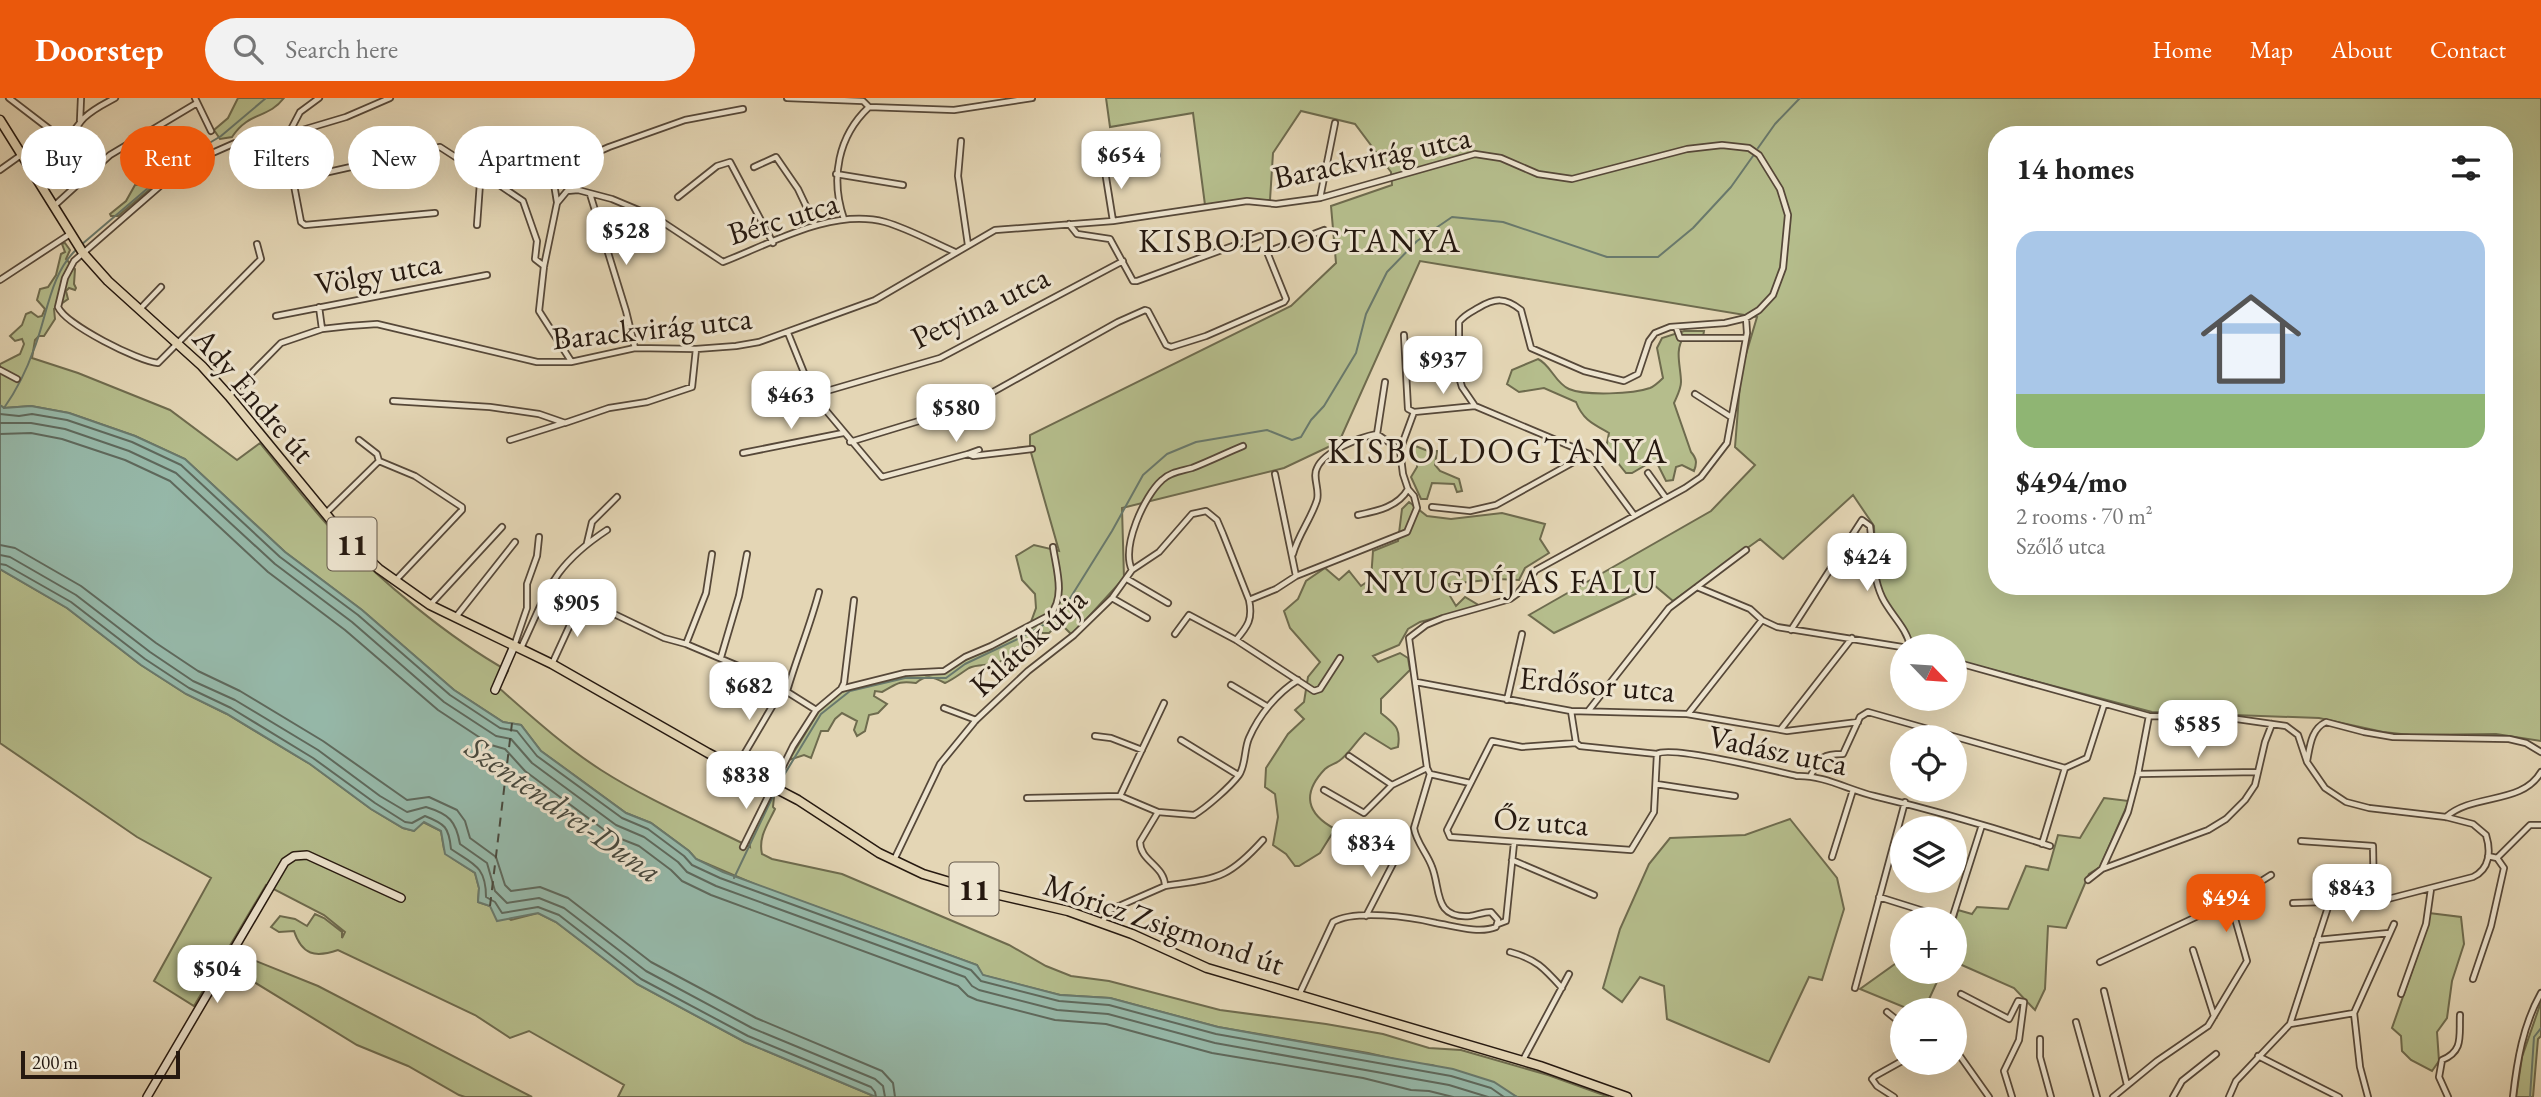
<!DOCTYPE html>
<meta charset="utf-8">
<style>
:root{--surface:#fff;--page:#f2f2f2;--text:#222;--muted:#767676;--accent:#ea580c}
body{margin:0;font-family:"EB Garamond",serif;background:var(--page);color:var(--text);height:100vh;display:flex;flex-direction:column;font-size:26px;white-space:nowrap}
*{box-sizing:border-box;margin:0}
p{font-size:23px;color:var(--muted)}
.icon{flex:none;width:38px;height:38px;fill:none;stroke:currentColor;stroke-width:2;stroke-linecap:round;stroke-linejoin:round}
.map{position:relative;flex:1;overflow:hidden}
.side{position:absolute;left:1988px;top:28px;width:525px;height:469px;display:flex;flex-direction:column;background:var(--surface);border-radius:28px;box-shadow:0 7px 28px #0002}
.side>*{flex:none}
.banner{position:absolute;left:21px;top:28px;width:665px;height:63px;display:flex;gap:14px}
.needle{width:46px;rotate:115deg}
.buttons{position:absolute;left:1890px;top:536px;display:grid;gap:14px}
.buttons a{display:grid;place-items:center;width:77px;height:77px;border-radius:50%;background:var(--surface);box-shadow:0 7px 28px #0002;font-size:35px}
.scale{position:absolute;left:21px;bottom:18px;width:159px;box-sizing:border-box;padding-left:7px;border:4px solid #261910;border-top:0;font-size:19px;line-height:24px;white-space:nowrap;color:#261910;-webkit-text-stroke:5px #ede4cf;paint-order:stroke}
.price{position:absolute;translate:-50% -60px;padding:0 16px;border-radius:14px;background:#fff;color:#222;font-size:23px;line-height:46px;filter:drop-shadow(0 2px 4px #0008)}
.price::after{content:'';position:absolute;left:50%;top:42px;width:21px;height:16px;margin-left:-10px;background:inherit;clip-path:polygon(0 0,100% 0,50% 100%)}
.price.selected{background:var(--accent);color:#fff}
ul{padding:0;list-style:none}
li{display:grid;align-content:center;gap:14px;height:371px;padding:0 28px}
li span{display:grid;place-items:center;height:217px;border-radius:21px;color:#555}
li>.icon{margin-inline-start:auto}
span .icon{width:126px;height:126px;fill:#fffc;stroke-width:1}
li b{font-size:30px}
h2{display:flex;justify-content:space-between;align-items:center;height:84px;padding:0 28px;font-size:30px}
.tag{padding:0 24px;border-radius:32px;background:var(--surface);box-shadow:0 7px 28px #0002;font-size:24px;line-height:63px}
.tag.selected{background:var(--accent);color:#fff}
header{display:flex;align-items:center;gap:42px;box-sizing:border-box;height:98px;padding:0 35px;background:var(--accent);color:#fff}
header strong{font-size:33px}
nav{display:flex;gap:38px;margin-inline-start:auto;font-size:24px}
.search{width:490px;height:63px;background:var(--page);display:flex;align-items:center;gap:18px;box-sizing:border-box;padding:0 24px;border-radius:38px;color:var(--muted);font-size:26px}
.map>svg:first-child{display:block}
</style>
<header>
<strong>Doorstep</strong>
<div class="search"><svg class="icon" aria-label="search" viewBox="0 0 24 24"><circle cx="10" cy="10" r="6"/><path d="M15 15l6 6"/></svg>Search here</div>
<nav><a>Home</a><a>Map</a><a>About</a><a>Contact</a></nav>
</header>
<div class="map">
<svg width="2541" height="999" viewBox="0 0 2541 999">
<rect width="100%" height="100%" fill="#e4d6b5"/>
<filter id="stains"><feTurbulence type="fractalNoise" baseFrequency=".00286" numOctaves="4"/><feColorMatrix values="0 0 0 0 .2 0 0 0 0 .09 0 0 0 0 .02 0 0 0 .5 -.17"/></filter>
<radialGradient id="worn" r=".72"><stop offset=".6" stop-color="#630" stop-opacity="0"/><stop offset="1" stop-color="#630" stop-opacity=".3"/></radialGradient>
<!-- green -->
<path fill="#b5bd8c" stroke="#6e6b4e" stroke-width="2" fill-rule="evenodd" d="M238,0H284C268,21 249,13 232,39L220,41L214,32L228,20Z
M1106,0H2541V643L2496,636L2410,637L2383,634L2319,620L2152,614L1955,562V548H1915L1876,486L1874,428L1853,397L1783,461L1760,441L1673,503L1654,487L1554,535L1529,517L1711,413L1755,367L1735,349L1741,273L1757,219L1420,163L1339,344L1284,370L1122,410L1124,480L1072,537L1062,527V523L1049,535H1042L1036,540L1037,548C1021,543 1012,559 997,565C988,568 977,566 969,570C961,575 954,581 945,585C933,579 927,576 916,585C897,582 896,587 882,594L875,593L874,598L887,606L878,615L869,617L865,633L857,638L854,632L857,623L842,615L835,621L828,633H821L811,660L804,657L789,662L819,613L841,594L871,584L911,576H941L967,561L1028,532L1036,510L1035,496L1022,482L1016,458L1034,447L1059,453L1030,351V337L1291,208L1336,165L1331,108L1392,87L1391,74L1355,26L1301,13L1273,55L1270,102L1205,107L1193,15L1110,29ZM1997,37H2504V488H1997Z
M163,50L180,66L118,118H111L110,116L126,103L135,87L146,86L140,74L144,67H147L148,77L154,79L159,76L160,69L155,60Z
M65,145L70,152L66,161L75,171L74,186L76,190L75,192L69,190L66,193L68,201L54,211L55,221L44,238H39L35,242L32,260L78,275L170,312L237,362L260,345C284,374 307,405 332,432C379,482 449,540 508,573L499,590C532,619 564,648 601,672C648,702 700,724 750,749L749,741L770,697L774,699L773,709L775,711C768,726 758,739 762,756L772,761L842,776L1009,847L1046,868L1071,878L1109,883L1220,912L1326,926L1383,936L1429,950L1461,952L1548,977L1609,999H1517L1432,967L1416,966L1368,955L1218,929L1110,900L1060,897L982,877L977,867L759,788L696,761L689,753L651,725L626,715L541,653L521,627L503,624L454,592L362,512L285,454L185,361L135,338L69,315L31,308L4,310L0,307V266L20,256L24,246L22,241L15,243L10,238L22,227L26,216L31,214L38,219L42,218L45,211L37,202L40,191L48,189L56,177L61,156L65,154L62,146Z
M1684,233H1704L1703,239H1684C1674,252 1681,269 1681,284C1681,291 1677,298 1674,305L1691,354C1697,361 1697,365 1694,373L1682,367L1676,369L1673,382L1666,383L1657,365L1651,364L1632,375H1626L1606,350L1609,335C1593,326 1583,322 1576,304L1544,290L1519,294L1507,286L1512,272L1538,261C1551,267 1555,285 1569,291C1586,298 1633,296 1650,290C1655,288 1659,284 1663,280L1657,250L1662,240Z
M1413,347L1428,353H1437L1435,367L1440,373L1459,381L1462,393L1457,394L1454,386L1432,385L1427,401H1421L1411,379L1417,369V361L1411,357Z
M1409,404L1427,418L1451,421L1502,415L1545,426L1540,441L1549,455L1525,470L1519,482L1497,481L1449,486L1450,498L1456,508L1465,499L1480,508L1420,524L1408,531L1399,547L1373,558L1378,564L1400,555L1408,560L1410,572L1381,601V615C1395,627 1401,629 1398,649L1391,651L1365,635C1356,643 1349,656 1339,663C1335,666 1329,667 1325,671C1301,696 1307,716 1335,731L1320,755L1299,768H1295L1286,756L1273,747L1278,719L1275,696L1265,689L1266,670L1288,636L1304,621L1295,612L1304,604L1308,579L1320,564L1290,530L1284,513L1298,501L1306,483L1325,470L1339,482L1349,473L1361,488L1371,481L1373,453L1398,443L1402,411Z
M0,471L67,510L141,567L186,596L227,616L310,666L371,711L403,730L414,733L423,724L441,733L444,751L452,760L475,775L479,790L478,804L490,808L511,822L538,815L556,824L637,886L745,944L876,999H618L624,987L529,933L510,940L475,917L338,852C315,860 302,857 294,833L279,834L271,829L280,818L295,821L307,828L315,816L324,820L342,834V840L345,834L324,817L266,787L194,908L154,883L211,780L137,739L0,645Z
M2104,700L2129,703L2100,769L2089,776L2066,830L2048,828L2045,891L2035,912L2014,890L1955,864V824L1958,812L1972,816L1977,809L2008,811L2026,768L2048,772L2058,737L2080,740Z
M1790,721L1837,780L1844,811L1822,882L1809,879L1769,964L1667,921L1664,888L1640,879L1622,904L1603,890L1620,831L1649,766L1670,740L1745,737Z
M2429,815L2461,819L2464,846L2452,883L2447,920L2437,934L2439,963L2432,973L2411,962L2402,953L2401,938L2392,930L2428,827Z
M246,859L318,888L532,999H465L459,997L408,968L357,947L241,876Z
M1902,861V873H1942L1924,912H1911L1860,891Z
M2541,904V938L2538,941L2533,999H2516L2522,959Z"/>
<!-- water -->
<path fill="#96b9aa" stroke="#69796c" stroke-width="2" d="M0,307L4,310L31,308L69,315L135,338L185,361L285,454L362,512L454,592L503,624L521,627L541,653L626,715L651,725L689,753L696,761L723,774L977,867L983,877L1060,897L1110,900L1218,929L1453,971L1494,984L1517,999H876L745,944L637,886L556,824L538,815L497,823L490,808L478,804L479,790L475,775L445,756L441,733L424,724L414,733L403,730L371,711L310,666L227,616L186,596L141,567L67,510L0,471Z"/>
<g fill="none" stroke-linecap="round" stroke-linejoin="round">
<!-- shore -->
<path stroke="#5e695d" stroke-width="2" d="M0,316L19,318L32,316L67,322L132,344L181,367L280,459L358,517L450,597L500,630L517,633L537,658L622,720L648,731L684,758L692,767L720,780L971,872L981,883L1059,903L1109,907L1216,936L1451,978L1491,990L1504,999
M0,325H31L65,331L129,353L176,375L275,466L352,524L444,604L496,638L511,641L532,665L616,727L644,739L678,764L687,774L716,788L965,879L972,888L979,892L1057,912L1108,916L1215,945L1449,987L1488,999
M0,336L31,335L62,341L125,362L170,383L268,474L345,532L438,612L491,647L505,651L525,673L611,737L639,748L671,772L682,783L711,797L958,888L968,898L977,902L1055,922L1106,926L1212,955L1363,980L1411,992L1429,993L1453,999
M0,447L15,450L81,488L156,545L198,573L240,593L323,643L407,702L429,699L457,712L465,723L470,740L496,759L505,787L511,793L540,789L568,800L651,864L756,920L882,973L893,985L895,999
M0,457L10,459L76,497L150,554L193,583L235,602L318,652L380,698L407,714L426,709C449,716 456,723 460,746L487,765L495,793L507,805L539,800L564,810L646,873L752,930L875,981L883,988L885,999
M0,466L6,467L71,504L145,561L189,590L231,610L313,660L375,705L405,724L412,725L425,718C445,726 449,729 451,751C473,766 486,768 486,799L495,804L502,815L538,809L559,817L641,881L748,938L871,989L875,994L876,999"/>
<!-- stream -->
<path stroke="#69796c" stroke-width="2" d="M1758,50L1775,26L1800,0
M81,147L181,62L221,38L266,0
M4,310C16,293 27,271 34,251C47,219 50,175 77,151
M781,682L821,616L850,593L905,580H946L965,566L1026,537L1059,518L1112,433L1143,377L1167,356L1196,344L1267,332L1292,342L1301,339L1311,322L1324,308L1356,255L1366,216L1387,174L1417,143L1452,119L1503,124L1607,159H1658L1693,130L1731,89L1753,58
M734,780L774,696
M2530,999L2534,939L2541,930"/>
<!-- ferry -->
<path stroke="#48493e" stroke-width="2" stroke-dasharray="9 7" stroke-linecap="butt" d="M490,808L512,625"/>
<!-- street casing -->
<g stroke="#564839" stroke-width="8">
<path id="street" d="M9,0L52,33L67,37C76,33 77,27 84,20C93,11 104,6 115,0
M195,0L211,33
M787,0L863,3L869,9L954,12L1032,0
M80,23L81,0
M289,35L300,14L319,0
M62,38L71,45V36
M262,41L293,82L301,124L305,127L435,115
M961,43L958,78L968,147
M754,69L776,59L798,91L815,127
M482,70L486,78L523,103L537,143L535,161L544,168
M0,72L21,57
M552,74L557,104
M836,76L903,87
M293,82L440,49L457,60L482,70L552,74L609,49L685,22L743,11
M590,96L626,213L635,250
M678,99L717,68L730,64L773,145
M1320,100L1335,25
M54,108L110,57L197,5
M844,121C830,80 838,38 869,9
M1113,123L1104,67L1157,57
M1069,126L1077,136L1110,141L1133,183H1137L1260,138
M477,127L481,71
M257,146L261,161L158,265C138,263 66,227 58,209L65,180L74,163L183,68L235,45L254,40L289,36L346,19L390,0
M0,182L70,136
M319,209L322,231
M140,211L161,189
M276,218L487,177
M1676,229L1680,240H1746
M788,235L813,297L882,379L968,356L973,358L1032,351
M1404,237L1408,311L1414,314
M571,263L539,213L544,168L557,105L567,93L578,92L612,101L655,119L723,164C772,145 832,110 885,124C909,131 932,144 955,154
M0,272L17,281
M1695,296L1731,319
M813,297L940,260L1123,163
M229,298L281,245L322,231L349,228L377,226L537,264H571L635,250L696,251L736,248L759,244L875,202L995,132L1113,123L1247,103L1276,106L1320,100L1475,56L1501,60L1538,76L1572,81L1687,51L1722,47L1749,50L1759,57L1780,91L1788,117L1783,170L1773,197L1759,212L1746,220L1725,225L1670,229L1655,235L1649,243L1638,276L1624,283L1584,273L1531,250L1521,212C1505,199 1495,200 1478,210C1471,214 1464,217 1459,224V279L1462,289L1475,308L1589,356L1634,417
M393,303L490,309L539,316L565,325L609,310L647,304L692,289L696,251
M1414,314L1475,308
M1377,336L1385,284
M359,342L377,356L379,363L415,378L462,409V412L396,482
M510,342L564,325
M850,344L968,308L1118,224L1145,212L1148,213L1166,247L1171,249L1206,238L1284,204L1286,201L1267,154L1324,132
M743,355L843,335
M968,356L979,352
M1648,375L1666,400
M1275,376L1296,478
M1432,409L1470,413L1496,407L1588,356
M325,416L379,363
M1358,417C1377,413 1398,409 1408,391
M587,445L592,424L617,399
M1293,456C1298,437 1311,421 1317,402C1320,391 1312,379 1317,370C1324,353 1361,339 1377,336L1400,352
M1132,472C1121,449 1144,398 1162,382C1170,374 1182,373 1192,370C1210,363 1226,355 1243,348
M1127,481L1168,505
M1697,489L1750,511L1762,522L1777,529L1902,549
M1112,500L1147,520
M1249,502L1276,491L1296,478L1407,434L1417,410L1414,398L1408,391L1403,376L1400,352L1414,314
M430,507L502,429
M455,520L515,444
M1791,532L1862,422L1870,428C1873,451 1872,478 1882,499C1890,516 1907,530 1910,548
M1175,536L1189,517L1236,542L1314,593L1320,591L1340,560
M686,546L706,495L712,456
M514,548L527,510V486L537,458L539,439
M521,550C548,493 551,469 607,432
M721,559L739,498L747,456
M1955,564L2149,618L2230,620L2286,628L2298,637L2307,664L2325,690L2346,704L2369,710L2446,719L2473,726L2486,737C2491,753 2490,771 2473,779L2384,802L2293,805
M552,566L581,503L585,502L664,540L686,546L762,578L816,612
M1416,584L1571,613L1687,616L1787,633L1858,624
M1231,587L1268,609
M841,591L844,585L854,502
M787,593C797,559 810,528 819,494
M1507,602L1522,536
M944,610L976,622
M1589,612L1669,510L1746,452
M1571,613L1576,645
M1688,616L1762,522
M1781,631L1852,540
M1095,638L1111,640L1142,652
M1181,642L1238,677
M1657,656L1654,714L1631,752L1450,739L1447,732L1492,643L1522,649L1576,645L1580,648L1657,656C1670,647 1775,673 1797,678C1823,677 1849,692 1874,698C1933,712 1992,729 2050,748
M1349,658L1392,687
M2307,663C2310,648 2311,631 2326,624L2364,634L2393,639L2509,641L2526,645L2541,654
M736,670L783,590
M1430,676L1470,685
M2138,676L2258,674
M1811,677C1821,659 1822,656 1843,656L1860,619L1868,614L2065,670
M1656,686L1735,698
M1324,692L1364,715L1392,687L1427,670
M1120,698L1164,605
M1027,700L1120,698L1158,714
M2446,719C2473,695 2522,707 2541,674
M2301,743L2373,748L2374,802
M2042,746L2065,670L2087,660L2104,607
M743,749L793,648L816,612L841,591L905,575L944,573L965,559L991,548L1050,517C1066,499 1056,470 1053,449
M1832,759L1853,692
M2497,760L2530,727H2541
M894,762L940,666L976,622L1028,573L1074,537L1112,500L1132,472L1159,454L1192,416L1206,413L1217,422L1223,436L1249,502C1253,521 1248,528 1236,542
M1512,762L1594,797
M2102,771L2208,732L2226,721L2245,702L2255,687L2265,644L2272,626
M2088,782L2102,771L2128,714L2138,676L2149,618
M1165,788C1217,780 1227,782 1263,742
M1879,799L1949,821
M1366,818L1398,756
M1952,821L1982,727
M1102,824L1110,812L1165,788C1165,768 1140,763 1140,744L1158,714L1194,717C1206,710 1230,689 1239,677C1246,667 1244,651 1249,640C1259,617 1277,595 1298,582
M1498,826L1506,823L1514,745
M1955,832V850
M2317,842L2389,835
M2193,852L2214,918
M1510,854C1536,861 1544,870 1562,890
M2100,864L2230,803L2271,777
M2473,881L2491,828L2504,770L2497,760L2488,758
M1855,890L1905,704
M2104,893L2127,987
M1961,896L2009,921L2018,903L2024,904L2019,942L2004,973L2012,999
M2401,896L2426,826L2431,791
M1299,897L1333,824C1356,811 1411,819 1436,825C1454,828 1479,836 1496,829L1498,822L1491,814C1484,814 1477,817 1470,818C1433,821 1441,791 1432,769C1427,755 1416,744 1414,730L1430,676L1427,670L1409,540L1426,527L1443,520L1510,501L1517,496L1536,472L1685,390L1701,379L1727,345L1747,235L1746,220
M1887,914L1902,926
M2076,924L2097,999
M2290,926L2354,915
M2040,941V959L2051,999
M1955,951L1989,999
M2258,958L2339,999
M1523,962L1569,876
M1894,999L1877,988L1872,981L1875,978L1902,963
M2113,999L2157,963L2208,928L2247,863L2230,803
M2173,999L2182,983L2216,956
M2229,999L2236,983L2290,926L2330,803
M2368,999L2360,969L2354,915L2394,826
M2448,999L2439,979L2442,962C2464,953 2459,938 2460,917
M2513,999C2517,963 2523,927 2541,895"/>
</g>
<!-- secondary casing -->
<g stroke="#261910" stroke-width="10">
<path id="secondary" d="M495,592L514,548
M147,999L285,764L294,758L307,757L401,800"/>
</g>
<!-- primary casing -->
<g stroke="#261910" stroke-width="11">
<path id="primary" d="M0,22L83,155L108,183L202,268L229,298L344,438L379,471L430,507L552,566L708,655L798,702L879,755L923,776L973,791L1068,813L1132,836L1207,870L1540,968L1627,999"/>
</g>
<!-- street -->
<use href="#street" stroke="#ede4cf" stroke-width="4.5"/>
<!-- secondary -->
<use href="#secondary" stroke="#ede4cf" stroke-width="7"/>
<!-- primary -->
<use href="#primary" stroke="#e4d6b5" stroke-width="8"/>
</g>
<g text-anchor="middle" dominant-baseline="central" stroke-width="6" stroke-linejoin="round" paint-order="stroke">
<!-- shield labels -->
<g fill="#ede4cf" stroke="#625649" stroke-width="2">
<rect x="327.5" y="419.5" width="49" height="53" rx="5"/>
<rect x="949.5" y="764.5" width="49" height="53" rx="5"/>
</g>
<g font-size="30" font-weight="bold" fill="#261910">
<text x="352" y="446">11</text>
<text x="974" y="791">11</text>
</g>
<!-- street labels -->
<g font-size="32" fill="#261910" stroke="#ede4cf">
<text transform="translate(1372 59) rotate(-12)">Barackvirág utca</text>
<text transform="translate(783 120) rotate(-17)">Bérc utca</text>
<text transform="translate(378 175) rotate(-10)">Völgy utca</text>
<text transform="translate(980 209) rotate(-26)">Petyina utca</text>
<text transform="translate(652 230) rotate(-6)">Barackvirág utca</text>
<text transform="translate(254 297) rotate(49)">Ady Endre út</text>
<text transform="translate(1028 544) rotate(-42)">Kilátók útja</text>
<text transform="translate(1597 586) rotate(5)">Erdősor utca</text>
<text transform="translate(1778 652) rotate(12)">Vadász utca</text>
<text transform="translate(1541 723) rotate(4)">Őz utca</text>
<text transform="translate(1164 826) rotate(19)">Móricz Zsigmond út</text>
</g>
<!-- neighbourhood labels -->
<g font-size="33" letter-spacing="2" fill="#261910" stroke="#ede4cf">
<text x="1300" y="142">KISBOLDOGTANYA</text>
<text x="1511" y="483">NYUGDÍJAS FALU</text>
</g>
<!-- water labels -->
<g font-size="33" font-style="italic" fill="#48493e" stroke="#ede4cf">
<text transform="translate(564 711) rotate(35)">Szentendrei-Duna</text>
</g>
<!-- quarter labels -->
<g font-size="35" letter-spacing="2" fill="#261910" stroke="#ede4cf">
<text x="1498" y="352">KISBOLDOGTANYA</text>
</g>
</g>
<rect width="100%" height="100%" filter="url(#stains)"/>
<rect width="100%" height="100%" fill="url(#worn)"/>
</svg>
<div class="buttons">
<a><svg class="needle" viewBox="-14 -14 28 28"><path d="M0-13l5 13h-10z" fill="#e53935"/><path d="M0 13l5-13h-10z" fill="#767676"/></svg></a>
<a><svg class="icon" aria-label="locate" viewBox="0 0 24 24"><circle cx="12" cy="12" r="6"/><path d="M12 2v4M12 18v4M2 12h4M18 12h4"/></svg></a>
<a><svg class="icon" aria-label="layers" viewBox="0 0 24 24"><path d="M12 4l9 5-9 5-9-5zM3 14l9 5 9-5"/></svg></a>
<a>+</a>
<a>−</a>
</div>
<div class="scale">200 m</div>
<b class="price" style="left:1121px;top:93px">$654</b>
<b class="price" style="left:626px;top:169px">$528</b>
<b class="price" style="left:1443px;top:298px">$937</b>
<b class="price" style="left:791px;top:333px">$463</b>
<b class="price" style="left:956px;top:346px">$580</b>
<b class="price" style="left:1867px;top:495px">$424</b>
<b class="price" style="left:577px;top:541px">$905</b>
<b class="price" style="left:749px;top:624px">$682</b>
<b class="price" style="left:2198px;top:662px">$585</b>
<b class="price" style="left:746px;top:713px">$838</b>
<b class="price" style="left:1371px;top:781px">$834</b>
<b class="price" style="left:2352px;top:826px">$843</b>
<b class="price selected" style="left:2226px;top:836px">$494</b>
<b class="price" style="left:217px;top:907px">$504</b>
<div class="banner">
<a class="tag">Buy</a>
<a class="tag selected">Rent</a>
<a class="tag">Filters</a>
<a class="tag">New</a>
<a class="tag">Apartment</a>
</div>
<section class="side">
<h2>14 homes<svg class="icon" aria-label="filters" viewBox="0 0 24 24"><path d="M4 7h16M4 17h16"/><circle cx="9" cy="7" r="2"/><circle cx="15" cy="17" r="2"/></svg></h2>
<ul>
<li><span style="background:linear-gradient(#a9c7e8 75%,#8fb573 0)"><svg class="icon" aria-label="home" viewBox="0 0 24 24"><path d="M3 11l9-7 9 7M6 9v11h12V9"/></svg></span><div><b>$494/mo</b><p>2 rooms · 70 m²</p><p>Szőlő utca</p></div></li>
</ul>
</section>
</div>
